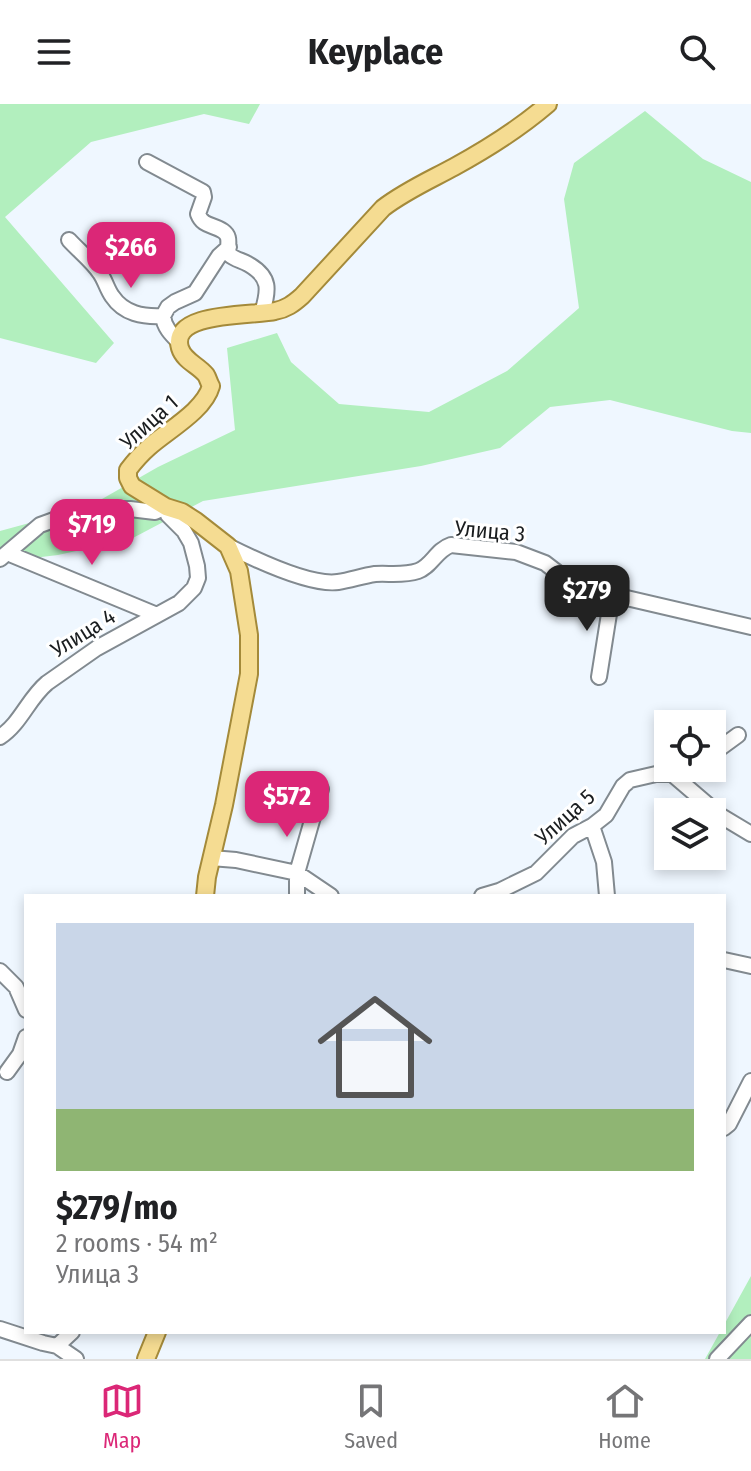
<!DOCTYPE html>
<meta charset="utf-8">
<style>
:root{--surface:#fff;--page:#f6f6f6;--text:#202124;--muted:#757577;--line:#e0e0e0;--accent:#db2777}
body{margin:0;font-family:"Fira Sans Condensed",sans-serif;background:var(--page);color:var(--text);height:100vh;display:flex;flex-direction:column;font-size:30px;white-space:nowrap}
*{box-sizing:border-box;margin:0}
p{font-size:26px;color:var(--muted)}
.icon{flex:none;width:44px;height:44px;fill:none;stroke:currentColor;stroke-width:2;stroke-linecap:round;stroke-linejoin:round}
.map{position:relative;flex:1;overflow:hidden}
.panel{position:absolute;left:24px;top:790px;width:702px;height:440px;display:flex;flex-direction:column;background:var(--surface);border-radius:0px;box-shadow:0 4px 12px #0003}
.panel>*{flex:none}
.buttons{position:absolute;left:654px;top:606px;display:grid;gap:16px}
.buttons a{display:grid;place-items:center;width:72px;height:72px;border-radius:0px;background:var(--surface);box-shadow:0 4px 12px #0003;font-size:40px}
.price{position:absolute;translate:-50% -68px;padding:0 18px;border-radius:16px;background:var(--accent);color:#fff;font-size:26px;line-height:52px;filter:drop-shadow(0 2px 4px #0008)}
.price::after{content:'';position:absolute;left:50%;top:48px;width:24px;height:18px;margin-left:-12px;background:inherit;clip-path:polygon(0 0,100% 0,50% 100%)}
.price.selected{background:#222;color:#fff}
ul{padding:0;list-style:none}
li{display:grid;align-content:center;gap:16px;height:424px;padding:0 32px}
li+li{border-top:2px solid var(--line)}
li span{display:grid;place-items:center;height:248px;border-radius:0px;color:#555}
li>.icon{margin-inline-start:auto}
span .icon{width:144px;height:144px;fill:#fffc;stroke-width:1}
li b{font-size:34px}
header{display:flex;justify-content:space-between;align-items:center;height:104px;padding:0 32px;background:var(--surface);font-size:36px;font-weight:700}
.tab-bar{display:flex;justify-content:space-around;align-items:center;height:112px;border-top:2px solid var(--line);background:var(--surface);font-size:22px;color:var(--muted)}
.tab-bar a{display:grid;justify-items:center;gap:4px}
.tab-bar .selected{color:var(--accent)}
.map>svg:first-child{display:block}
</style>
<header><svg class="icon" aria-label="menu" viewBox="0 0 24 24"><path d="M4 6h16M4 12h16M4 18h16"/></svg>Keyplace<svg class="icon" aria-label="search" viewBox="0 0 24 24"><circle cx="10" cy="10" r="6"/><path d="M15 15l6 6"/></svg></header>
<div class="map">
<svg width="751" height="1255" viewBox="0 0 751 1255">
<rect width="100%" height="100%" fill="#eff7ff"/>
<!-- grass -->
<path fill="#b2efbe" d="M0,0H260L249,20L204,10L91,38L5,113L114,239L96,259L0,234Z
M645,7L703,55L751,78V329L732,327L610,296L550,303L500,344L421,362L203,397L131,435L58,451L0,458V427L88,403L158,363L235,326L227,244L277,229L291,258L339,300L429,308L507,267L579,204L564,95L574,59Z
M751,1172V1255H705L720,1228H724V1221Z"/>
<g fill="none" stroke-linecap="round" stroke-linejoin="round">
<!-- minor casing -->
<g stroke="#828a90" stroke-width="18">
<path id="minor" d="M147,58L203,88L204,93L198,110C203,123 213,120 223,127C233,134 225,143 230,151C234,155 243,157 248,160C271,173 269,186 262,209
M69,136C79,147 92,157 100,169C105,176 107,185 112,192C124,210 143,213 163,212C164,223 171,230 179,238
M163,212L168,203L175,198L195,189L219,152L229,143
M228,442C254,455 310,482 338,478C351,476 362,472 375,470C389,469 403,472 418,467C432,462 436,446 451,441L516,448L545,459L575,482L751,523
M12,451L157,511
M0,455L40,421L62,413L99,405H130L155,408L166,403L168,411L184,427L191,439L197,462L198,474L194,484L179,499L97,544L47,579C28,595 21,619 0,633
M599,573L612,491
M712,650L738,631
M672,670L721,712L751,730
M592,722L604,758L607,792
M211,754L236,756L297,769L331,792
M297,792V769L321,685
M482,792L499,787L536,769L573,732L592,722L606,711L623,682L630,676L656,670H672L684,664
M724,856L751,862
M0,867L16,883L26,906
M7,968L20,950L26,933
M724,1024L729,1020L751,977
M0,1225L43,1239L57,1242L76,1255
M57,1242L72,1228
M717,1255L751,1219"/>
</g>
<!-- major casing -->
<g stroke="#a48a3a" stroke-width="20">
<path id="major" d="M205,792L207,773L224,701L249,570V531L239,467L228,442L196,417L182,408L166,403L132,382L128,374V366C134,358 141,350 149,343C168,326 204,307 211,282C209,279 208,274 206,271C198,261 184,257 180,244C169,207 254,212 275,207C286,205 293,200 302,192L383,104C405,87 430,76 454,63C487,45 520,24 548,0
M146,1255L157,1228"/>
</g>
<!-- minor -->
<use href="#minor" stroke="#fff" stroke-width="14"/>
<!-- major -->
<use href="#major" stroke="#f5dc92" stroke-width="16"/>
</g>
<g text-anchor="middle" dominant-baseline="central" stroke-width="6" stroke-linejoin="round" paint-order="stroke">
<!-- street labels -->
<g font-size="22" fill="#1a1d1f" stroke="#fff">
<text transform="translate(149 318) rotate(-42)">Улица 1</text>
<text transform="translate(490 427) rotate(5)">Улица 3</text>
<text transform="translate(83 529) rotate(-32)">Улица 4</text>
<text transform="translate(565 713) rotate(-42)">Улица 5</text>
</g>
</g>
</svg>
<div class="buttons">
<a><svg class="icon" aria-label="locate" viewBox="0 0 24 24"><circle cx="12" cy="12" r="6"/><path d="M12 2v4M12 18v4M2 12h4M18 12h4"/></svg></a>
<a><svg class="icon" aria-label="layers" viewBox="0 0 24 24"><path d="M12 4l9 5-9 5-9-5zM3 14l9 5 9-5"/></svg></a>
</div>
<b class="price" style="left:131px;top:186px">$266</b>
<b class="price" style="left:92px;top:463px">$719</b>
<b class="price selected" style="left:587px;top:529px">$279</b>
<b class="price" style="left:287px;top:735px">$572</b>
<section class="panel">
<ul>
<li><span style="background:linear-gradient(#c9d6e8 75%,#8fb573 0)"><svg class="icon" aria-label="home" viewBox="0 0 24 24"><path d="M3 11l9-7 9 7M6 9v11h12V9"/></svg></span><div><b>$279/mo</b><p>2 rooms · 54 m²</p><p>Улица 3</p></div></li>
</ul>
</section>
</div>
<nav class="tab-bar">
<a class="selected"><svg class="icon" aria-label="map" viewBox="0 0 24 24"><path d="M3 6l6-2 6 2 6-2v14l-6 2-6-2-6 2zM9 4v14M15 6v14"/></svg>Map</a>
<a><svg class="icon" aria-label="saved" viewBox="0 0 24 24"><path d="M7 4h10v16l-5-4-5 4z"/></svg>Saved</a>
<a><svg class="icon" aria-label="home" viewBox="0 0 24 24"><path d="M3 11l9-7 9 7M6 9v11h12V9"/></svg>Home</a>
</nav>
